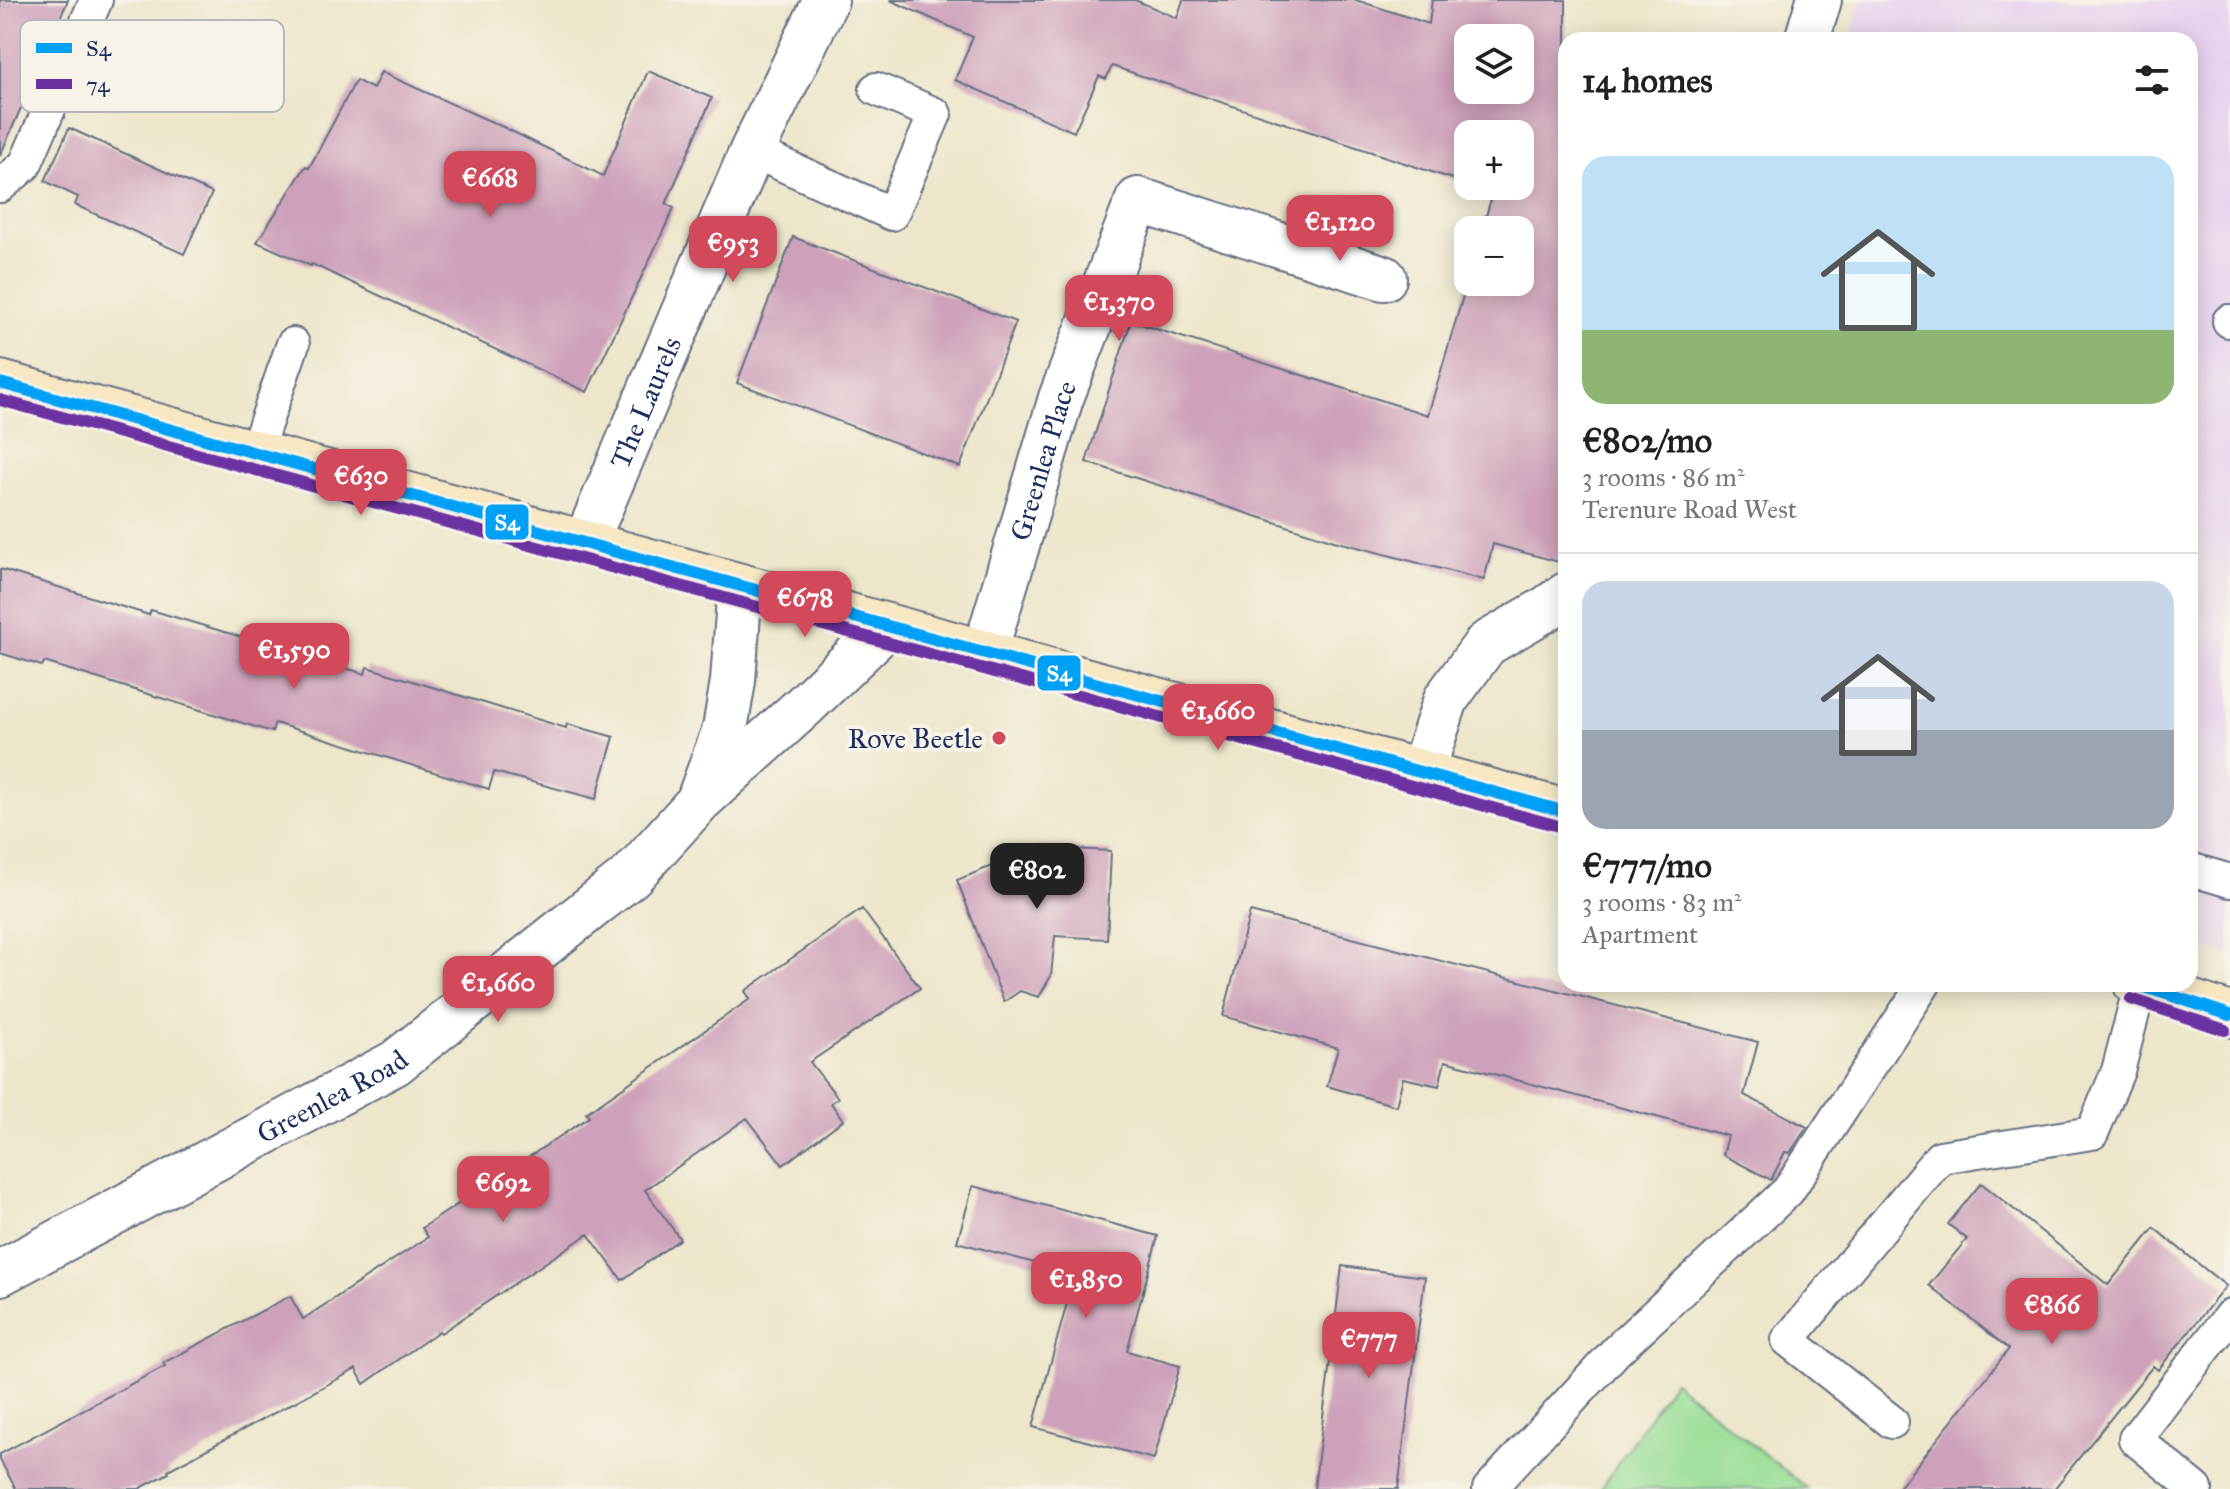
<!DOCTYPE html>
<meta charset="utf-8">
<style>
:root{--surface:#fff;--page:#f2f2f2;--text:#202124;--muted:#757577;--line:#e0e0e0;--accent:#d1495b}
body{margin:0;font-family:"IM FELL Great Primer",serif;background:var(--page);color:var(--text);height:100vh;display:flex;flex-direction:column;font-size:30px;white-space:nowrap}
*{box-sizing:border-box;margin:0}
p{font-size:26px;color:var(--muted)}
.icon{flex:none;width:44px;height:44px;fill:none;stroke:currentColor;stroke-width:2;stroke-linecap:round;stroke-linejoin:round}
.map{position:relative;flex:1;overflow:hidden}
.drawer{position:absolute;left:1558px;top:32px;width:640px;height:960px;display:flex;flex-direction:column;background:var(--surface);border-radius:24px;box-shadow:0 4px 20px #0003}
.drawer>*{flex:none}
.tools{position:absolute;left:1454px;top:24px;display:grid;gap:16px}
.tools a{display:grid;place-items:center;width:80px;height:80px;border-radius:16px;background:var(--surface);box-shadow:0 4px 20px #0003;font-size:40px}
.price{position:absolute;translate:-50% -68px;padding:0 18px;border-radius:16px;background:var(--accent);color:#fff;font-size:26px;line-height:52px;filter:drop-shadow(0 2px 4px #0008)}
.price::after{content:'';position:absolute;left:50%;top:48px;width:24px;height:18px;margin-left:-12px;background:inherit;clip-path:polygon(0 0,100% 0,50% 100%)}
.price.selected{background:#222;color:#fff}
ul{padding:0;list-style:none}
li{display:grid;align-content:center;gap:16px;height:424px;padding:0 24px}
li+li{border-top:2px solid var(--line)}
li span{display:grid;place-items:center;height:248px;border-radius:24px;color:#555}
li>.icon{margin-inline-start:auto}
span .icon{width:144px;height:144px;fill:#fffc;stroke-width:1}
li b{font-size:34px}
h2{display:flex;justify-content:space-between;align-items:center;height:96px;padding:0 24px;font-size:34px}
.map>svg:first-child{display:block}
</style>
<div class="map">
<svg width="2230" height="1489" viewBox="0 0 2230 1489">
<rect width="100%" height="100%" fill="#f7f3e8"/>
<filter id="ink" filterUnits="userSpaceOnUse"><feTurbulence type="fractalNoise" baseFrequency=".0125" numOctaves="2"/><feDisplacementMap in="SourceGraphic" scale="16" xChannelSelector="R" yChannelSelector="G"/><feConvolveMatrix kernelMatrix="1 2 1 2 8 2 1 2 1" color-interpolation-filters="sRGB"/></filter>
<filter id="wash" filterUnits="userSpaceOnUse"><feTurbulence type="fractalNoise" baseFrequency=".006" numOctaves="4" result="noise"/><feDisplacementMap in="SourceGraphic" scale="32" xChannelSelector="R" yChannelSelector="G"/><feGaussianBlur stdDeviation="1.8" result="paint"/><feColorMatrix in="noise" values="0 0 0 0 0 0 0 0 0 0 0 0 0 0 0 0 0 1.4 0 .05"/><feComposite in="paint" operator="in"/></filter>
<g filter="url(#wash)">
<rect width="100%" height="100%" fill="#ede6ca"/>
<!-- built -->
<path fill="#e7d2ef" d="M1862,0H2230V955L2190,943V40H1849Z"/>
<!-- green -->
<path fill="#9ade96" stroke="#5a867a" stroke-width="2" d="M1673,1381L1808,1489H1601Z"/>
<g id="blocks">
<!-- building -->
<path fill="#cea0b9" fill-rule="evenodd" d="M0,0H68L0,156Z
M890,0H1135L1177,18L1183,0H1356L1429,24L1432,0H1566V564L1493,544L1484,580L1334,541L1086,462L1131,321L1428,415L1468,279V282H1520V230H1482L1493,192L1475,186H1520V134H1468V184L1112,66L1106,79L1099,76L1074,132L955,80L973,37ZM1468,38H1520V90H1468Z
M648,71L712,98L666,204L674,208L587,392L312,264L311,266L257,242L306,166L309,168L356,80L373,89L381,72L503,127L603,176Z
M69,128L212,193L184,254L75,205L78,197L45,181Z
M793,237L1016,322L960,467L737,383Z
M0,569L149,615L151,610L365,674L367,667L566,728L567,724L614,737L596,799L494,772L489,789L275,723L272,732L44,662L42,666L0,653Z
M1039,847L1111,851L1107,939L1055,936L1051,976L1039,997L1020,991L1004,1002L957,880Z
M862,909L920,988L810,1062L838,1098L831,1103L843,1120L783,1165L747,1118L645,1190L680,1239L622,1280L588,1234L441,1333L439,1331L364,1384L356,1369L168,1470L169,1473L139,1489H16L0,1460V1454L165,1366L163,1363L290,1296L303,1319L428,1237L422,1228L589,1117L586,1113L750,999L745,991Z
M1250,912L1758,1042L1744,1095L1807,1127L1790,1153L1785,1152L1771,1180L1723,1155L1728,1136L1445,1061L1439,1086L1403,1078L1396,1106L1327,1086L1338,1048L1223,1016Z
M1981,1183L2108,1285L2154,1228L2226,1286L2158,1370L2153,1366L2054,1489H1898L2009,1349L1929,1285L1967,1239L1948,1224Z
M973,1186L1158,1236L1127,1351L1180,1366L1154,1459L1033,1427L1075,1274L957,1242Z
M1342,1266L1425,1277L1398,1489H1314Z"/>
</g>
</g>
<g filter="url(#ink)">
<use href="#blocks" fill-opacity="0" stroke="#646f84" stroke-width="2"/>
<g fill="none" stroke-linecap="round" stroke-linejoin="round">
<!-- service casing -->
<g stroke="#646f84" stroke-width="36">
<path id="service" d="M752,151L892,214L935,114L876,89
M0,186L25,165L96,0
M2229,321H2230
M255,453L293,344
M2190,869L2230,881
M1892,1422L1788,1340L1940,1157L2092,1133L2118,1071L2140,986
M1489,1489L1617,1350L1788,1191L1924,984
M2196,1489L2135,1439L2230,1316"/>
</g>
<!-- minor casing -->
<g stroke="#646f84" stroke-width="48">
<g id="minor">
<path d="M1807,40L1819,0"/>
<path id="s1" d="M585,544L752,151L826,0"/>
<path id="s2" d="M985,652L1061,398L1138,200L1384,278"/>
<path d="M1422,772L1446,699L1486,644L1546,609L1566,595"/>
<path d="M701,794L725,729L733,681L740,586"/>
<path id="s3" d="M0,1273L395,1063L632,875L699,801L803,707L887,626"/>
</g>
</g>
<!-- secondary casing -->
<g stroke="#646f84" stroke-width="48">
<path id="secondary" d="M0,383L1566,812
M2136,984L2230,1015"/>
</g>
<!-- service -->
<use href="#service" stroke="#fff" stroke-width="32"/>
<!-- minor -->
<use href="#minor" stroke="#fff" stroke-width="44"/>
<!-- secondary -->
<use href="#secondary" stroke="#f7e8c3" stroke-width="44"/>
<!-- bus-1 casing -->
<g stroke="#f7f3e8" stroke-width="18">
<path id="bus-1" d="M0,383L1566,812
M2136,984L2230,1015"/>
</g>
<!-- bus-2 casing -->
<g stroke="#f7f3e8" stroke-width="18">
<path id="bus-2" d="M0,400L1562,827
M2131,999L2225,1030"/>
</g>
<!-- bus-1 -->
<use href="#bus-1" stroke="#01a0f7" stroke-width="12"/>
<!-- bus-2 -->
<use href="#bus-2" stroke="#6c30a1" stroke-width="12"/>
</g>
</g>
<!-- markers -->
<circle fill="#d1495b" stroke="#f7f3e8" stroke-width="3" cx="999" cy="738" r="8"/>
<g text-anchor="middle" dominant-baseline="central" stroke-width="8" stroke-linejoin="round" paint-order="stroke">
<!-- street labels -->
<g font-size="28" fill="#1b2f5e" stroke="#f7f3e8">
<text stroke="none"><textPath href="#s1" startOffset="154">The Laurels</textPath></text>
<text stroke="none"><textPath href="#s2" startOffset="200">Greenlea Place</textPath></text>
<text stroke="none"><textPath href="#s3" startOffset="376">Greenlea Road</textPath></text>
</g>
<!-- poi labels -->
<g font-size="28" fill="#1b2f5e" stroke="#f7f3e8" text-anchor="end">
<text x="983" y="738">Rove Beetle</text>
</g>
</g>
<!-- legend -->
<rect x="20" y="20" width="264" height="92" rx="12" fill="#f7f3e8" stroke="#b5b8bf" stroke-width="2"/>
<rect x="36" y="43" width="36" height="10" fill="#01a0f7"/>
<rect x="36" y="79" width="36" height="10" fill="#6c30a1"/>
<g font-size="22" fill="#1b2f5e">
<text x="86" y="56">S4</text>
<text x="86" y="92">74</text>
</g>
<g stroke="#f7f3e8" stroke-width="3">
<rect x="484" y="503" width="46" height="38" rx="8" fill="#01a0f7"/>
<rect x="1036" y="654" width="46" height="38" rx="8" fill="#01a0f7"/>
</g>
<g font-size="22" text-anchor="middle" font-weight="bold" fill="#fff">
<text x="507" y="530">S4</text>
<text x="1059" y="681">S4</text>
</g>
</svg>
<div class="tools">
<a><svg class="icon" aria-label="layers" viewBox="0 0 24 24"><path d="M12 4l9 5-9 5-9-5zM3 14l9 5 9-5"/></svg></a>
<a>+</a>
<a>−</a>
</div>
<b class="price" style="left:490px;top:219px">€668</b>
<b class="price" style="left:1340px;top:263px">€1,120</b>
<b class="price" style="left:733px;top:284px">€953</b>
<b class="price" style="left:1119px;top:343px">€1,370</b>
<b class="price" style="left:361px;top:517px">€630</b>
<b class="price" style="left:805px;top:639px">€678</b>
<b class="price" style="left:294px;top:691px">€1,590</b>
<b class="price" style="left:1218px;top:752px">€1,660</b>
<b class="price selected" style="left:1037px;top:911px">€802</b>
<b class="price" style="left:498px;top:1024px">€1,660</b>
<b class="price" style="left:503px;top:1224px">€692</b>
<b class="price" style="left:1086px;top:1320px">€1,850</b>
<b class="price" style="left:2052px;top:1346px">€866</b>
<b class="price" style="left:1369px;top:1380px">€777</b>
<section class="drawer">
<h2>14 homes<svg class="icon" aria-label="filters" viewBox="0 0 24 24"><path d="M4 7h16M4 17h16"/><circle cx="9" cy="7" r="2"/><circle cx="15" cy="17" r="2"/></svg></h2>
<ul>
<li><span style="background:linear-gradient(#bfe0f5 70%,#8fb573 0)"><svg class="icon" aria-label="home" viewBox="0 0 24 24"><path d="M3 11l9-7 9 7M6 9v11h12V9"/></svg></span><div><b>€802/mo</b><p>3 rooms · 86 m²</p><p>Terenure Road West</p></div></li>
<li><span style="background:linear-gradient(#c9d6e8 60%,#9aa5b1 0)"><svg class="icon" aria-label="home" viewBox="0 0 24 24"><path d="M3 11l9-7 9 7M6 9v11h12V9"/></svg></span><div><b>€777/mo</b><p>3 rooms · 83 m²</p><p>Apartment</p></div></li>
</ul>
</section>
</div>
